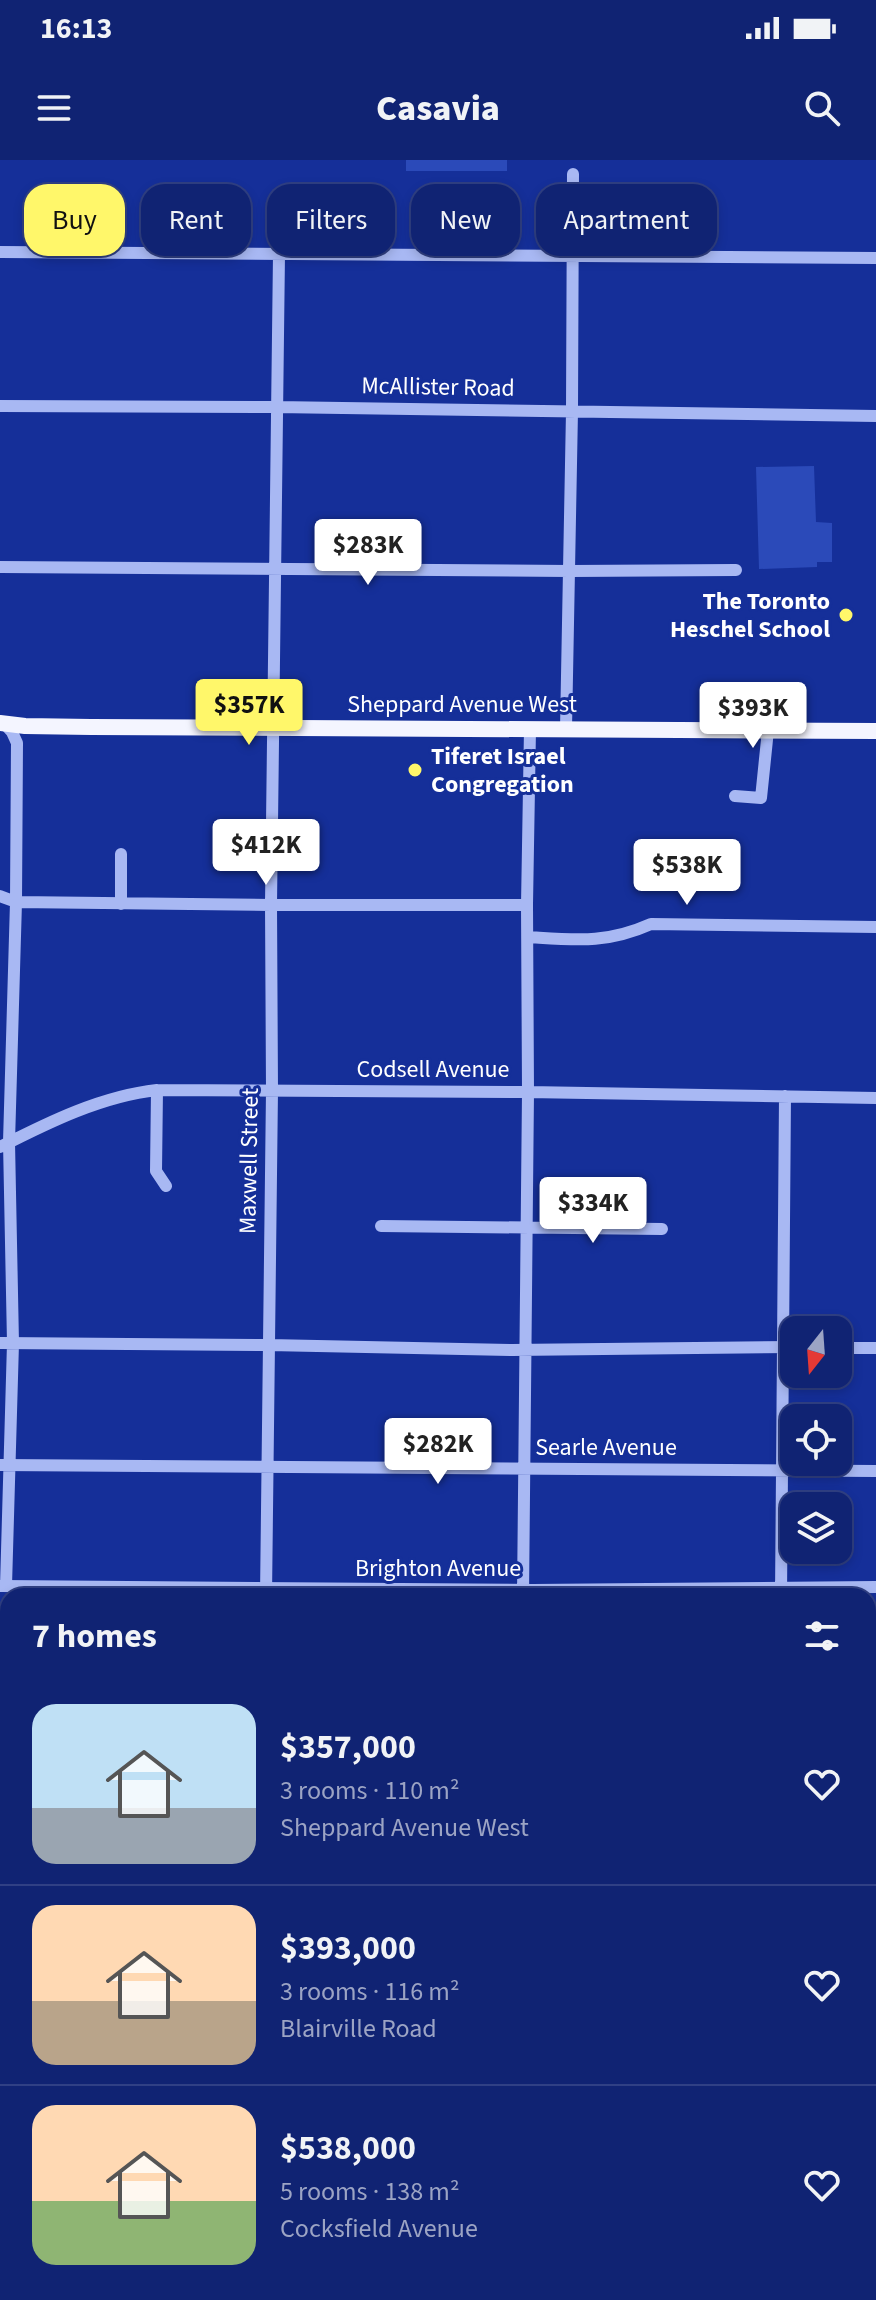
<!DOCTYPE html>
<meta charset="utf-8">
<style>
:root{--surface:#102373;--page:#1e2f7b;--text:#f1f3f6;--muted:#9ca4c4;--line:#304085;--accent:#fff76a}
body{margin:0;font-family:"Source Sans 3",sans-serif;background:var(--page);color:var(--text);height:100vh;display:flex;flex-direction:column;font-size:30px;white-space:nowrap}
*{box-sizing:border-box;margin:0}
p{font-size:26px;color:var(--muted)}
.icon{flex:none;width:44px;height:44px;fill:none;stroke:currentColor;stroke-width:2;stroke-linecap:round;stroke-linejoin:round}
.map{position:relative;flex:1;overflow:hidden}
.drawer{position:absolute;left:0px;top:1428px;width:876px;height:712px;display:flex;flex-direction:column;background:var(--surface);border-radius:24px 24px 0 0;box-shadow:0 4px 12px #0003,0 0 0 2px var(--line)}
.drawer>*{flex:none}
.banner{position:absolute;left:24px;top:24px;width:828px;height:72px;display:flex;gap:16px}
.needle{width:52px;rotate:197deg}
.fabs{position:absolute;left:780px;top:1156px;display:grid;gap:16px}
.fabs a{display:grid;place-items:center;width:72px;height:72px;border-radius:16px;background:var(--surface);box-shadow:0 4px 12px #0003,0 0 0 2px var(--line);font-size:40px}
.price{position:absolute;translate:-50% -68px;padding:0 18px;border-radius:8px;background:#fff;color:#222;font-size:26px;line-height:52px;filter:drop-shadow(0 2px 4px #0008)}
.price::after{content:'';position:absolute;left:50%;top:48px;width:24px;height:18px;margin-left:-12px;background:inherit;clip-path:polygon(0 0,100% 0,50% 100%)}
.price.current{background:var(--accent);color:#111}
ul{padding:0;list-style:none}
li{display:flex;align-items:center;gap:24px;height:200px;padding:0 32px}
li+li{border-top:2px solid var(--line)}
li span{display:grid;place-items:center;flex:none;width:224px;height:160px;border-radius:24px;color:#555}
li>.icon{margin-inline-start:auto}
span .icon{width:96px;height:96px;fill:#fffc;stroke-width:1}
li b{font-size:34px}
h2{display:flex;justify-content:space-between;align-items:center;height:96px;padding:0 32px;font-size:34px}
.tag{padding:0 28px;border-radius:24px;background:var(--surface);box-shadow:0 4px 12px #0003,0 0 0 2px var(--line);font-size:28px;line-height:72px}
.tag.current{background:var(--accent);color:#111}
.status{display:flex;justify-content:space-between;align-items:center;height:56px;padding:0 40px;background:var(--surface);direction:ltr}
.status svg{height:22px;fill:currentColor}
header{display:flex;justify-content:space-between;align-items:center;height:104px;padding:0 32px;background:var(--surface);font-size:36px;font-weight:800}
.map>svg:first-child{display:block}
</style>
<div class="status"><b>16:13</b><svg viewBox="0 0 49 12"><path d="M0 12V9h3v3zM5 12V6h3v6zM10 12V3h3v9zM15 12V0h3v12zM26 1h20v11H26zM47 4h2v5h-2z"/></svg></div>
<header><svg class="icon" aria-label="menu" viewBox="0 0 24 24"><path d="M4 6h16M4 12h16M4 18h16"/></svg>Casavia<svg class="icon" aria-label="search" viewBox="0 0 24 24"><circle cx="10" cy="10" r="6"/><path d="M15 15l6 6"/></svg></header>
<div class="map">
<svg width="876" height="2140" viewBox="0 0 876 2140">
<rect width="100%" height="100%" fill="#152f99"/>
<!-- green -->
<path fill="#2b4ab9" d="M406,0H507V11H406Z
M814,306L816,362L832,363V402H817V407L759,409L756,307Z
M0,1734H8V1853H4V1896L8,1909V2132H76L77,2140H0Z
M868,1806H876V2140H787V2132H868Z"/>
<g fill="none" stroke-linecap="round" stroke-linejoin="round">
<!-- stream -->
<path stroke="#9aaff5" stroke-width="3" d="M0,1809L8,1804"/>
<!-- minor -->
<path stroke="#a8b8f3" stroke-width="12" d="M0,92L876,98
M0,246L276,247L876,256
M0,407L570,411L736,410
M3,562L12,572L17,583L16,742L9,982L13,1183L6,1426
M566,569L572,251L573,14
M735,636L761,638L768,570
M121,694V744
M0,736L16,742L271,745H527
M528,777C576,780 606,784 651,764L876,767
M157,930L156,1011L166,1026
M0,987C49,962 102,936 157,930L528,932L876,938
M381,1066L662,1069
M0,1183L269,1185L512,1190L794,1187
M838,1188H876
M0,1305L876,1311
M0,1426L533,1430L876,1427
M266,1436L272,930L271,745L279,94
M523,1436L528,932L527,745L530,569
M781,1436L785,936
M0,1545H8
M868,1546H876
M868,1666L876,1667
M6,1730L8,1668
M140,2132L143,2140
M268,2132V2140
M520,2132V2140
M774,2132V2140"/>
<!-- major -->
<path stroke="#f4f5ff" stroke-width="16" d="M0,563L25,566L91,567L876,571"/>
</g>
<!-- markers -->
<g fill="#fff76a" stroke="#152f99" stroke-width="3">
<circle cx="846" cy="455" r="8"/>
<circle cx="415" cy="610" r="8"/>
</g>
<g text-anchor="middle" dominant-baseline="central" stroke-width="6" stroke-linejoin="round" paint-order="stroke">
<!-- street labels -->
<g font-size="24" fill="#fff" stroke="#152f99">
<text transform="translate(438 227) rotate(1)">McAllister Road</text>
<text x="462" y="544">Sheppard Avenue West</text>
<text x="433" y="909">Codsell Avenue</text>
<text transform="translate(249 1001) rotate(-89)">Maxwell Street</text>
<text x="606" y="1287">Searle Avenue</text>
<text x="438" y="1408">Brighton Avenue</text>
</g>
<!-- poi labels -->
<g font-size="24" font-weight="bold" fill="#fff" stroke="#152f99" text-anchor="end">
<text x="830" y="441">The Toronto<tspan x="830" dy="28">Heschel School</tspan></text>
<text x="431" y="596" text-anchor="start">Tiferet Israel<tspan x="431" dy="28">Congregation</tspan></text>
</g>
</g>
</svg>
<div class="fabs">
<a><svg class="needle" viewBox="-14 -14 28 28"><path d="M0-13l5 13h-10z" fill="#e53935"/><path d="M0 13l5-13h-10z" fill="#9ca4c4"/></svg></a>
<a><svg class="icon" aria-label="locate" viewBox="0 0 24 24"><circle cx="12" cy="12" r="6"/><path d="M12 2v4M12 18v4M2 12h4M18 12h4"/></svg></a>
<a><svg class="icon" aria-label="layers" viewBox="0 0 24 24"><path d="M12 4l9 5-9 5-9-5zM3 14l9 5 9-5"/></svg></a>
</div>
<b class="price" style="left:368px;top:427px">$283K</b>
<b class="price current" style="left:249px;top:587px">$357K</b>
<b class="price" style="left:753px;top:590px">$393K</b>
<b class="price" style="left:266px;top:727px">$412K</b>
<b class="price" style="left:687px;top:747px">$538K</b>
<b class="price" style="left:593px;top:1085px">$334K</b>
<b class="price" style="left:438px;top:1326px">$282K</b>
<div class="banner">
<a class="tag current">Buy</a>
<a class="tag">Rent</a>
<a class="tag">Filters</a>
<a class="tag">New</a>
<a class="tag">Apartment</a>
</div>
<section class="drawer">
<h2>7 homes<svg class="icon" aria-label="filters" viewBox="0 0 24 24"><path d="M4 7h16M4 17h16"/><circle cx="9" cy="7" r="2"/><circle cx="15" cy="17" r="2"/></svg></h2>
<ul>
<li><span style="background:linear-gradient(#bfe0f5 65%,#9aa5b1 0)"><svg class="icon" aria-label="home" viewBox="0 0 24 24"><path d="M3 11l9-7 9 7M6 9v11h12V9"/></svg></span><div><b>$357,000</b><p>3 rooms · 110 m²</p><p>Sheppard Avenue West</p></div><svg class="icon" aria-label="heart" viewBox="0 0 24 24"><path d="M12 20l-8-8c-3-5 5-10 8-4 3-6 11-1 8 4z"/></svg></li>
<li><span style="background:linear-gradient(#ffd9b3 60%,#b9a48a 0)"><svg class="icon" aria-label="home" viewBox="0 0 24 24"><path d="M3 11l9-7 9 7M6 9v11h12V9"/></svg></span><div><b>$393,000</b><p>3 rooms · 116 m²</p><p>Blairville Road</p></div><svg class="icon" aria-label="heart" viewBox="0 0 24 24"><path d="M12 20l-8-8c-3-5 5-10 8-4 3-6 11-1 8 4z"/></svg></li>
<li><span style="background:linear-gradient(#ffd9b3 60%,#8fb573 0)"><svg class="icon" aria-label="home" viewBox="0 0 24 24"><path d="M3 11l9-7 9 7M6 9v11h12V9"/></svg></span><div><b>$538,000</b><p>5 rooms · 138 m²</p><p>Cocksfield Avenue</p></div><svg class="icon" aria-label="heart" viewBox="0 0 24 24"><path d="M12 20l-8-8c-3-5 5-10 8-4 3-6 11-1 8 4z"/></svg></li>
</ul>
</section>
</div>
